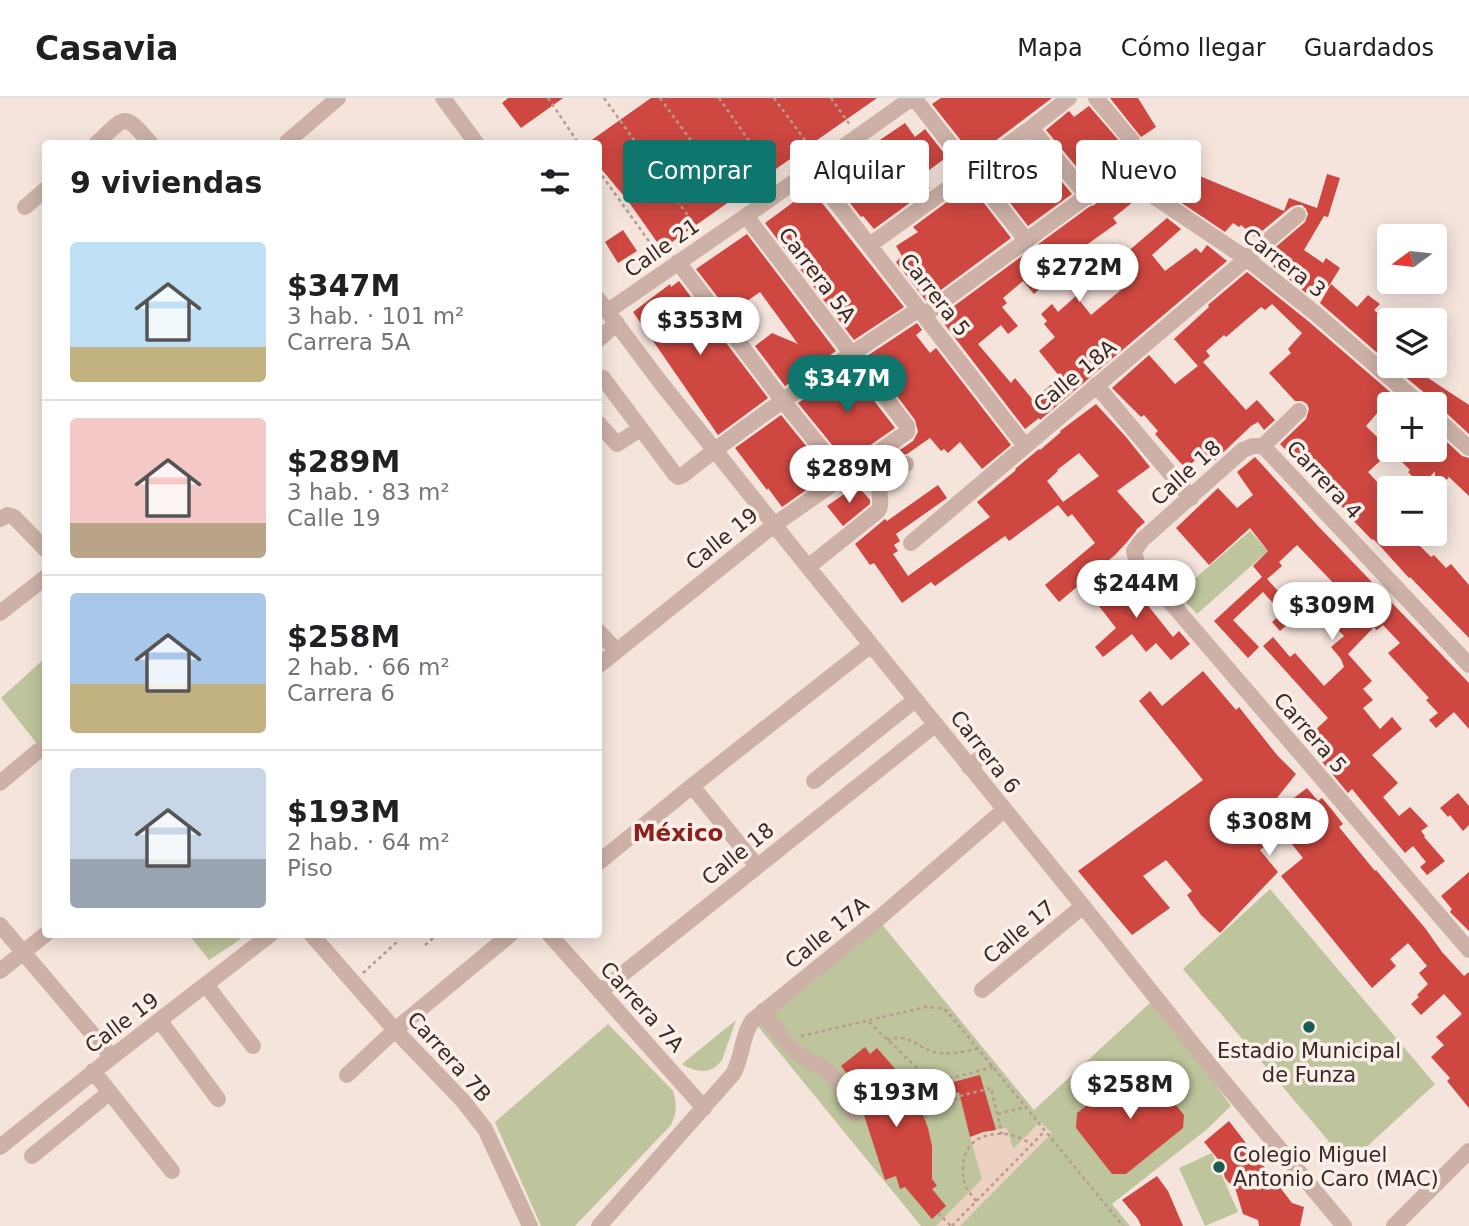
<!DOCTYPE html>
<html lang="es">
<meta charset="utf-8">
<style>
:root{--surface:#fff;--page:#f2f2f2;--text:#202124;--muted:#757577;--line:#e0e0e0;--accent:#0f766e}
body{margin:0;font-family:"DejaVu Sans",sans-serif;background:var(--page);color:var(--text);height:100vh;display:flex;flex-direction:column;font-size:26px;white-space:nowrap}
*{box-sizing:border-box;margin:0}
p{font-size:23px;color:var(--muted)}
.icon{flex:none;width:38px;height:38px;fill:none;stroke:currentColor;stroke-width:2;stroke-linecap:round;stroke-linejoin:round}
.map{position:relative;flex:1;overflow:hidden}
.details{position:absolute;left:42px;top:42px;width:560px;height:798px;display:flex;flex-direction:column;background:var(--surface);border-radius:7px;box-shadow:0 4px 18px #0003}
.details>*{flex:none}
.hud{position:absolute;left:623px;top:42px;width:665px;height:63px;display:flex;gap:14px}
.needle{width:46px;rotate:255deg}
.controls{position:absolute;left:1377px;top:126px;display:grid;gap:14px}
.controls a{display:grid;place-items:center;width:70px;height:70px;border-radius:7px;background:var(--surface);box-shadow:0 4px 18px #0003;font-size:35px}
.price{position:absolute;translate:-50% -60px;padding:0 16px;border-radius:24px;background:#fff;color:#222;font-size:23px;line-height:46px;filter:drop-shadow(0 2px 4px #0008)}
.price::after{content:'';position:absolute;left:50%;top:42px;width:21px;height:16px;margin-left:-10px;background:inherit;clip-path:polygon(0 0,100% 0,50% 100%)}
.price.selected{background:var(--accent);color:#fff}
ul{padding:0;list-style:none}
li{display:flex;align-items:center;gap:21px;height:175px;padding:0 28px}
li+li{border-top:2px solid var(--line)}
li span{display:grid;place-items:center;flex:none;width:196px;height:140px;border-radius:7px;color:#555}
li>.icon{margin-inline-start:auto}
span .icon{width:84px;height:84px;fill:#fffc;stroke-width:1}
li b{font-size:30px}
h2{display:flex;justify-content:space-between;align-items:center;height:84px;padding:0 28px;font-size:30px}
.chip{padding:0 24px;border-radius:7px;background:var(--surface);box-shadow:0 4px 18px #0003;font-size:24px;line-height:63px}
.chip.selected{background:var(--accent);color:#fff}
header{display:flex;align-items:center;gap:42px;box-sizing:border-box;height:98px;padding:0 35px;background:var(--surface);border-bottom:2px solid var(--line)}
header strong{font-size:33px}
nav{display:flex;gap:38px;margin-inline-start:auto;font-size:24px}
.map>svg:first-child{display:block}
</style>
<header>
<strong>Casavia</strong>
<nav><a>Mapa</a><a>Cómo llegar</a><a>Guardados</a></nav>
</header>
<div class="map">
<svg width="1469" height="1128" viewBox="0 0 1469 1128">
<rect width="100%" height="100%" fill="#f4e4dc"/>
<!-- green -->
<path fill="#bec49b" d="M1250,433L1268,453L1197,516L1178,495Z
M45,560V656L1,600Z
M1270,791L1435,986L1348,1066L1183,871Z
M880,824L1034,1012L1151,904L1203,969L1231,1008L1206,1032L1112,1106L1130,1128H921L757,927Z
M189,837H237L241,841L209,862Z
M736,922L722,962C711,977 696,975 682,966Z
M608,926L673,993C677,1006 677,1015 671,1027L575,1128H541L495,1024Z
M1212,1055L1238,1114L1205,1128L1179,1070Z"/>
<!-- plaza -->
<path fill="#edd2c2" d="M1040,1024L1052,1035L960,1128H936L982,1081L970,1039L983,1034L1007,1030L1013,1051Z"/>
<!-- building -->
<path fill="#ce4741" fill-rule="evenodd" d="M508,0H563L521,30L502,5Z
M651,0H877L662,151L628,103L598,67V46H586Z
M941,0H1052L974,59L932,6Z
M1110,0H1138L1156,29L1141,39Z
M1089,8L1128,53L1137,52L1284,113L1289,100L1317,110L1327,76L1340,80L1328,119L1324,118L1304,152L1323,165L1326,160L1340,170L1329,188L1306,195L1263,160L1305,124L1308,116L1306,111L1302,107H1297L1291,109L1255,139L1241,127L1239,129L1233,125L1225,134L1122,65L1115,69L1103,73L1089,84L1046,32L1069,13L1074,19Z
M905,25L915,39L925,31L947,59L921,78L930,90L874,131L863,118L861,119L828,77Z
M1029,44L1072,96L1028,128L987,75Z
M970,87L1011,140L926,203L896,164L902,158L896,148L918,134L913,129Z
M811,91L904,209L854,242L765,125Z
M1120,91L1138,100L1113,120L1117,125L1085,148L1106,173L1077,198L1057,176L1034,196L1023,183L1003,200L1007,205L1002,209L1018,228L1008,236L1001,227L978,246L1011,285L1015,280L1033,302L1060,279L1039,253L1055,239L1044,226L1047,223L1041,216L1052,206L1058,214L1076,198L1091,217L1128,186L1111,168L1167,120L1181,131L1152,157L1165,173L1196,150L1201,155L1207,147L1227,163L1040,322L1039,320L1025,331L939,219L1089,109L1094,107L1112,93L1114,95Z
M623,132L637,153L618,165L605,144Z
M747,136L836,253L785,288L755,248L772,235L798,246L760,194L730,215L696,171Z
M1247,174L1308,223L1404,306H1390V322L1379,313L1366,328L1391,353L1368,374L1390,398V436H1408L1431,459L1434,457L1446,470L1451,466L1469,487V540L1410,479L1409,480L1381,449L1373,441L1372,442L1348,417L1349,416L1280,346L1306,321L1309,311L1307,306L1302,303H1295L1269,275L1291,255L1288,251L1302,235L1272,206L1265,212L1261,209L1226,239L1224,237L1206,253L1210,258L1203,264L1246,312L1257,302L1275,322L1264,332L1258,324L1251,328L1210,367L1201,356L1186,371L1155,336L1158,333L1144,317L1141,319L1112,290L1149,257L1175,286L1198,268L1174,241L1209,209L1208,207Z
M679,183L768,300L718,337L633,214L670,186L671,189Z
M1331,186L1357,209L1368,197L1380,206L1374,212L1390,225V266L1320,205Z
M917,225L922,232L916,237L930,255L936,250L1011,347L982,371L960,344L948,355L944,351L941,353L930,340L907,356L901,357L883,368L875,375L870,382L863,388L858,381L913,343L918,334L915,322L867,258Z
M1392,268H1423L1429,273L1425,278L1469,307V336L1442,311L1436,309L1438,306Z
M849,270L895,330L846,364L798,305Z
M1096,306L1126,339L1150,369L1117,393L1145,424L1136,432V433L1127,444L1115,457L1059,504L1045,487L1095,445L1072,416L1068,419L1058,407L1009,443L1005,438L935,488L931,484L902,505L874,465L870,467L855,446L885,421L887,423L938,387L947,400L896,436L900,443L894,447L898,453L893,456L908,478L990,419L977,404L1016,372L1015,371L1039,351L1040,352L1061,334L1060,333ZM1079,355L1099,378L1063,404L1047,383L1058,373L1057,372Z
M781,317L829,376L782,409L768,390L767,392L735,350Z
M1435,333L1462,358L1469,360V398L1449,379L1435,395V373L1422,388L1408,374L1410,372L1390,352H1435Z
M1255,359L1318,428L1469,585V631L1454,614L1436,630L1429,622L1438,615L1426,602L1429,600L1388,555L1400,545L1383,527L1377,532L1374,529L1348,556L1372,583L1363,591L1373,602L1363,610L1380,631L1392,619L1402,631L1372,657L1398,685L1383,699L1399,718L1410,709L1428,728L1421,733L1425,738L1424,739L1445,763L1427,777L1420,769L1426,764L1413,748L1405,755L1352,691L1348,695L1314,654L1319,649L1309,638L1328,620L1263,548L1273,539L1290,559L1295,555L1324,588L1344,569L1341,561L1331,549L1344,538L1318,511L1339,491L1297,447L1279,464L1282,468L1267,481L1299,516L1280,533L1272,524L1282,515L1263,494L1233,522L1259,549L1248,560L1214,523L1262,479L1253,468L1268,453L1250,430L1209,467L1176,430L1218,390L1237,410L1253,397L1237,374Z
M857,387L870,402V406L843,428L827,408Z
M1176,464L1192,482L1180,492L1164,474Z
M1129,474L1151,501L1146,505L1173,539L1179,533L1190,546L1171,562L1156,545L1146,554L1132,536L1103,559L1095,549L1116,530L1095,503Z
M1203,573L1236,612L1239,609L1277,657L1296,676L1257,725L1258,727L1307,690L1318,703L1322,700L1333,713L1343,726L1339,729L1375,773L1376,772L1425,830L1442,854L1464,878L1469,874V1010L1447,983L1450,980L1431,959L1444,947L1436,939L1462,916L1444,896L1421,917L1411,906L1419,899L1417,897L1428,886L1419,875L1427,868L1408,845L1390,861L1396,868L1372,890L1281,778L1303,760L1286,739L1282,743L1278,737L1260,752L1278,774L1220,835L1201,817L1187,797L1192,793L1166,762L1143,778L1170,810L1132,837L1078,773L1203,682L1139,603L1150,593L1162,608Z
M1458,695L1469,708V727L1463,733L1450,717L1448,719L1440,710Z
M1469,774V833L1450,814L1452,811L1441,798Z
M865,949L870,956L877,950L897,973L889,979L912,1002L922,1014L928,1030L932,1048V1081L937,1088L932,1091L946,1108L932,1121L905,1089L900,1091L896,1078L885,1082L864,1017L871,1015L865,998L841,968Z
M1134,970L1147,971L1184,1017L1183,1030L1126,1076H1112L1076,1030L1077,1015Z
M980,977L996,1032L983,1034L970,1039L959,994L956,995L953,984Z
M1229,1023L1292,1105L1304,1109L1300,1128H1259L1258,1122L1243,1116L1236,1093L1225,1080L1221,1065L1204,1044Z
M1157,1078L1168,1093L1183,1128H1141L1138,1121L1122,1102Z"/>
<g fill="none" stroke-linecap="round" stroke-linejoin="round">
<!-- path -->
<path stroke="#b99a91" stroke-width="2.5" stroke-dasharray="3.5 3.5" stroke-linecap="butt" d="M548,0L579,46
M604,0L699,133
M660,0L738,107
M719,0L775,80
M774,0L813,53
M831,0L850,27
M598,72L661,160
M425,847L438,836
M363,875L398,843
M869,924L933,985L993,969
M801,938L926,909L939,910L947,913L1123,1128
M887,942C911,934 918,952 939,955C951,957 965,953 978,951
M998,1016L1026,1009
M924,1020L960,998L991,990L1002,1036
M976,1103C973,1099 969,1094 966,1090C964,1085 963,1079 963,1073C962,1046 980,1034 1006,1036C1015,1037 1024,1042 1032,1046
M938,1115L951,1128
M952,1128L1045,1033"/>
<!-- minor -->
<path stroke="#cdb1a7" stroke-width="16" d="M443,0L477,46
M914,0L1027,143
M1096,0L1132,43
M1031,30L1088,99
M287,44L338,0
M96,46C126,18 123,13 151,46
M811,72L1025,348
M25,109L46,91
M870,147L1031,30L1069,0
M678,164L783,303L843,377
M598,201L661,285L808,469L1083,808L1208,965L1344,1128
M608,213L746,118L912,0
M924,217L1109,82L1119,79L1137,87L1247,161L1315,215L1420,306
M598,242L617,225
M598,280H603L674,375L678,379L683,377C758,317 839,264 919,211
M1096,287L1191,400
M1435,319L1469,350
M598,325L617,346L640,331
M1263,348H1253L1243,352L1142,442L1134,453L1137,465L1469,852
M1263,348L1469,567
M1263,348L1299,313
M0,421L8,417L14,419L46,452
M911,445L1298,117
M808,469L878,413C884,403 876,393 881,384C886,377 898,371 906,366
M0,515L46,479
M598,533L617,553
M598,568L774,427L907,334V328L746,118
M969,669L985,656
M814,683L915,602
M0,685L38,653
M692,688L757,768
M598,765L692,688L871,547
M0,827L112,959
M311,836L395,932L463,1003L485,1031L530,1128
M549,836L704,1010
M0,873L46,836
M206,887L253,948
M982,892L1083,808
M600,894L936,626
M763,913C774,931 786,947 803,959C811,964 820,967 827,973C840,984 847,1000 854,1015
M160,923L218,1001
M93,973L172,1073
M347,977L395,932L511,836
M0,1049L112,959L271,836
M32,1058L110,994
M599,1128L733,976C743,959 741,939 752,923L878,821L1004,712
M1394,1128L1469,1053"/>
</g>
<!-- markers -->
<g fill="#1b5d55" stroke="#fbefe9" stroke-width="2.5">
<circle cx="1309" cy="929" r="7"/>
<circle cx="1219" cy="1069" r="7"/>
</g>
<g text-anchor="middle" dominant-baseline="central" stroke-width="7" stroke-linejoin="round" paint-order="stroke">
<!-- street labels -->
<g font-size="21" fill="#392a28" stroke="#fbefe9">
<text transform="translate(662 150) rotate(-35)">Calle 21</text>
<text transform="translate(1284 165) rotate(38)">Carrera 3</text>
<text transform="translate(817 177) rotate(53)">Carrera 5A</text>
<text transform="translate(935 197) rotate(52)">Carrera 5</text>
<text transform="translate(1075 278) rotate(-40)">Calle 18A</text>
<text transform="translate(1186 375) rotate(-42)">Calle 18</text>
<text transform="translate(1324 382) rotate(47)">Carrera 4</text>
<text transform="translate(722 441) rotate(-39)">Calle 19</text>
<text transform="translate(1310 635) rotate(49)">Carrera 5</text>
<text transform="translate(985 654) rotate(52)">Carrera 6</text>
<text transform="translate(738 756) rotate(-39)">Calle 18</text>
<text transform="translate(1019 834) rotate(-40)">Calle 17</text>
<text transform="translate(827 835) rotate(-39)">Calle 17A</text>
<text transform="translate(642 909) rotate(48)">Carrera 7A</text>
<text transform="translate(122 925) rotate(-37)">Calle 19</text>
<text transform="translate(449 959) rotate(48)">Carrera 7B</text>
</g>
<!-- poi labels -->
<g font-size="21" fill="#392a28" stroke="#fbefe9">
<text x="1309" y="953">Estadio Municipal<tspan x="1309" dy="24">de Funza</tspan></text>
<text x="1233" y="1057" text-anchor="start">Colegio Miguel<tspan x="1233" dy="24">Antonio Caro (MAC)</tspan></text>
</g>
<!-- neighbourhood labels -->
<g font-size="23" font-weight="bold" fill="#8d201c" stroke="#fbefe9">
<text x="678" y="735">México</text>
</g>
</g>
</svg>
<div class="controls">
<a><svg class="needle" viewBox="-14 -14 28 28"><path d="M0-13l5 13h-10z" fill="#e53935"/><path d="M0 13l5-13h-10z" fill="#757577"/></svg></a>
<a><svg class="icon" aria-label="layers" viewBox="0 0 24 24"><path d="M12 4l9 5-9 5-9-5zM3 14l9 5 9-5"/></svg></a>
<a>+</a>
<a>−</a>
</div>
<b class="price" style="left:1079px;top:206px">$272M</b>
<b class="price" style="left:700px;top:259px">$353M</b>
<b class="price selected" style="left:847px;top:317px">$347M</b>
<b class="price" style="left:849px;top:407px">$289M</b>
<b class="price" style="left:1136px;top:522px">$244M</b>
<b class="price" style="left:1332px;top:544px">$309M</b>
<b class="price" style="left:1269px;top:760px">$308M</b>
<b class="price" style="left:1130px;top:1023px">$258M</b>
<b class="price" style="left:896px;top:1031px">$193M</b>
<div class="hud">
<a class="chip selected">Comprar</a>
<a class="chip">Alquilar</a>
<a class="chip">Filtros</a>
<a class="chip">Nuevo</a>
</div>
<section class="details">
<h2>9 viviendas<svg class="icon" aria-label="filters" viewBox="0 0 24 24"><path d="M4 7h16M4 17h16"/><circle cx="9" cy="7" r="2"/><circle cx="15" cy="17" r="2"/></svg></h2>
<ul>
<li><span style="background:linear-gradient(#bfe0f5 75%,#c2b280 0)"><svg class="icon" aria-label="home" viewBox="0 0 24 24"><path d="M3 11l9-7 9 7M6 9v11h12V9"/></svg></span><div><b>$347M</b><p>3 hab. · 101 m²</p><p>Carrera 5A</p></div></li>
<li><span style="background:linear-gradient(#f6c9c9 75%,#b9a48a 0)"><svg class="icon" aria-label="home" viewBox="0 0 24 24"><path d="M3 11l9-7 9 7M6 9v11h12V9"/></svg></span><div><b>$289M</b><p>3 hab. · 83 m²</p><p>Calle 19</p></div></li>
<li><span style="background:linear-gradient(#a9c7e8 65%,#c2b280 0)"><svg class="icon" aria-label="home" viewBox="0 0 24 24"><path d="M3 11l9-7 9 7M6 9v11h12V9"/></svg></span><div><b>$258M</b><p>2 hab. · 66 m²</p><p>Carrera 6</p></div></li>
<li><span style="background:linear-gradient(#c9d6e8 65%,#9aa5b1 0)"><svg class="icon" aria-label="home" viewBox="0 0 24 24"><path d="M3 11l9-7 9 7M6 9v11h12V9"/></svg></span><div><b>$193M</b><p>2 hab. · 64 m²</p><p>Piso</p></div></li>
</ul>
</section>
</div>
